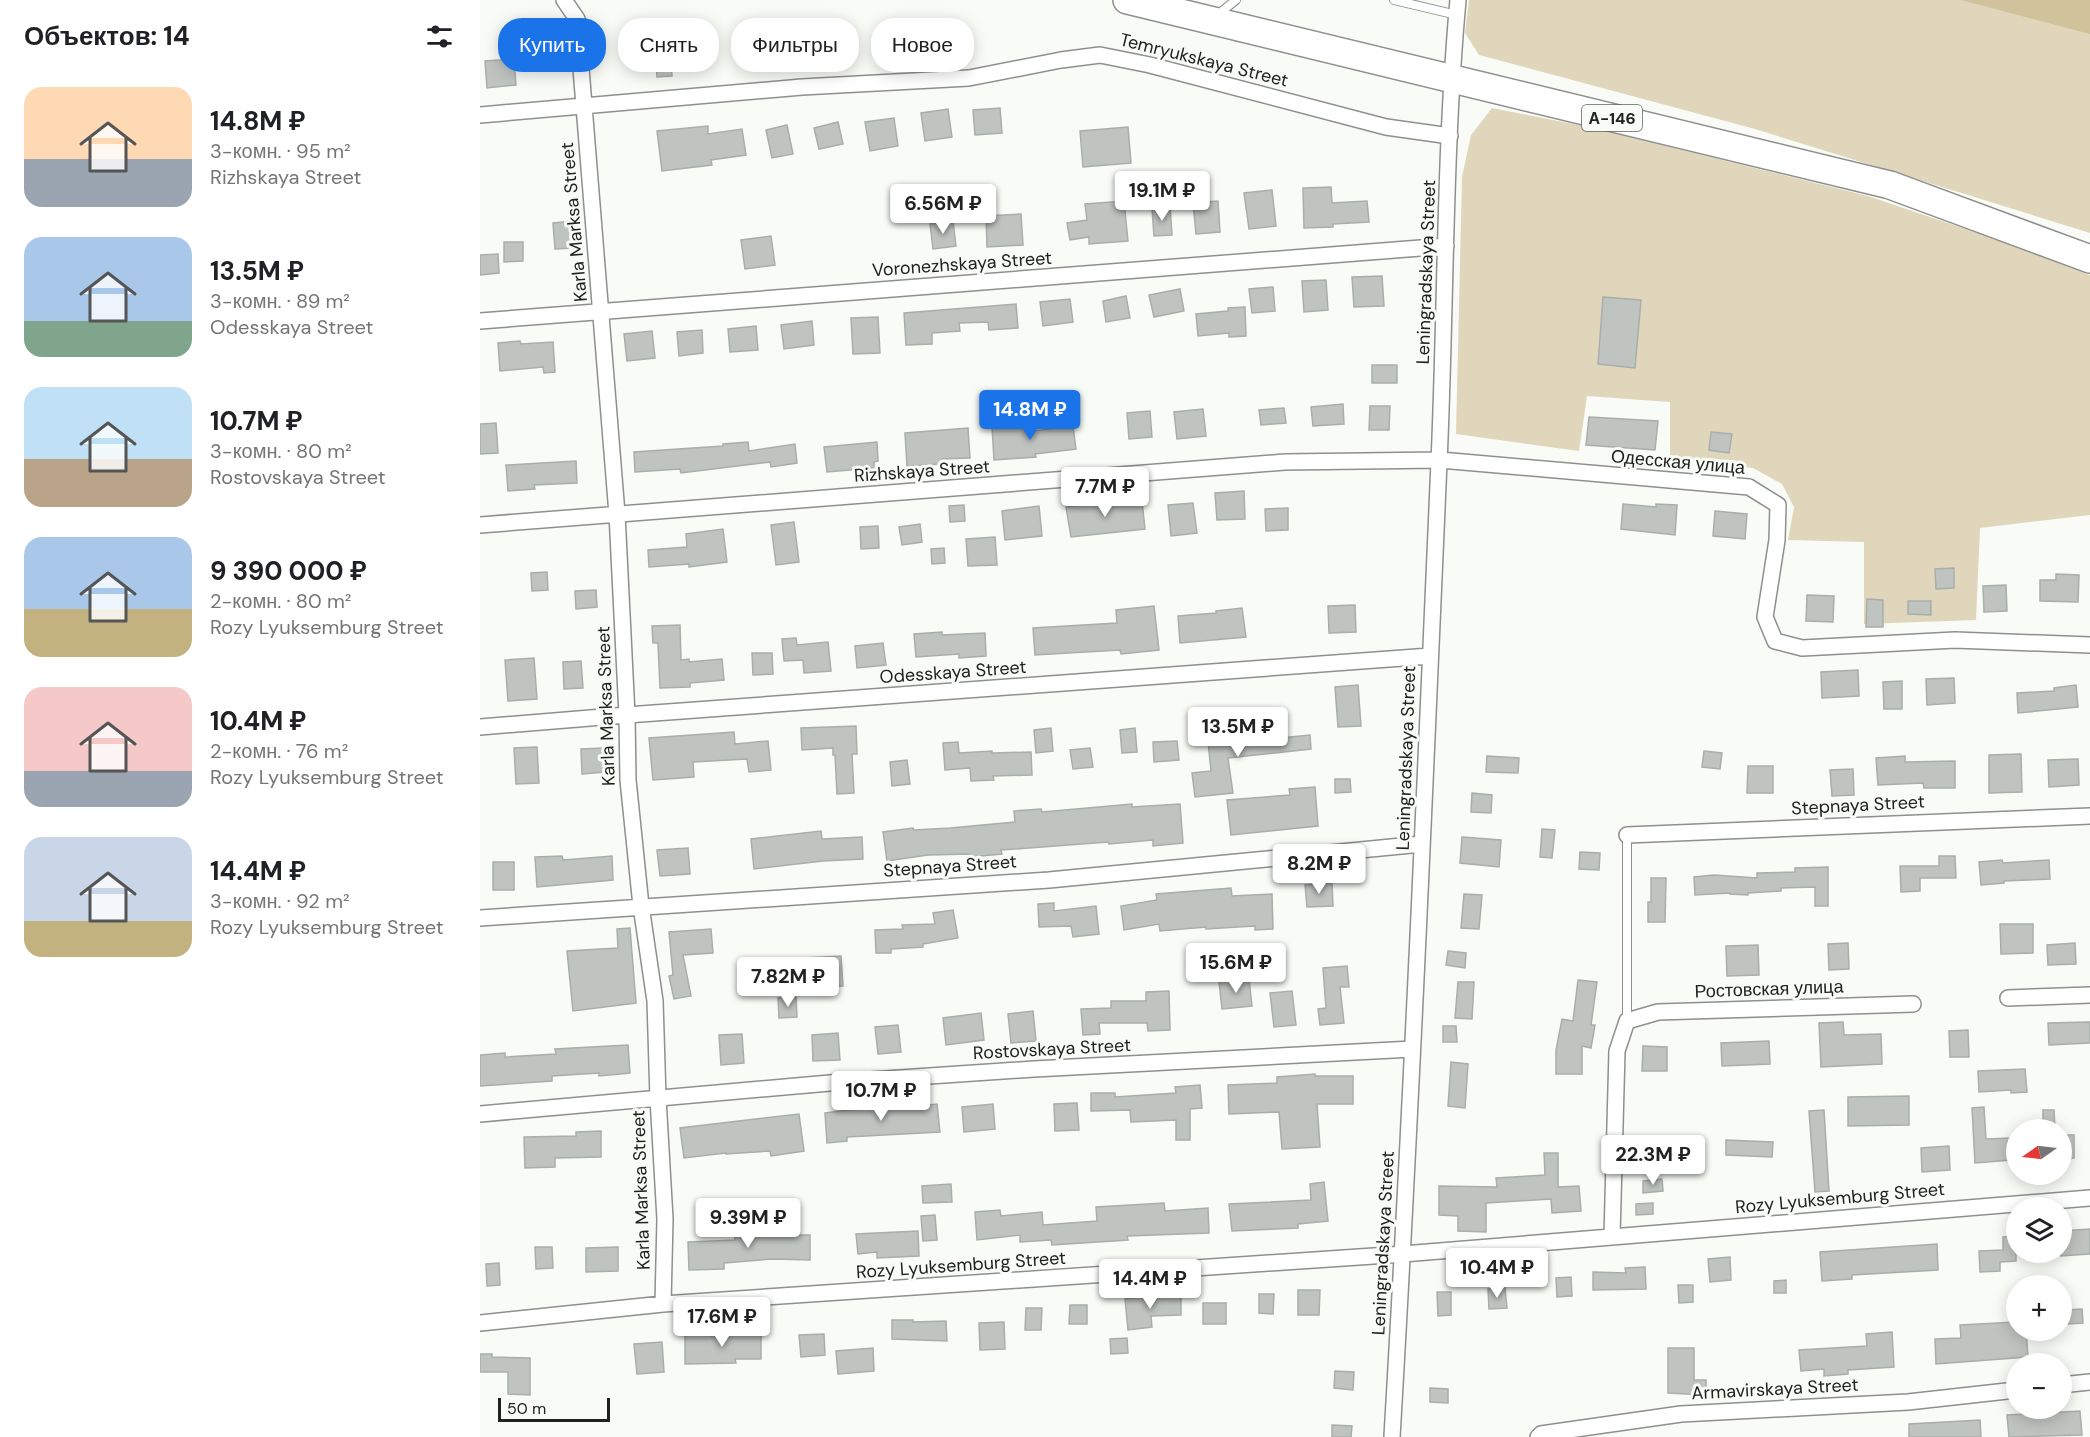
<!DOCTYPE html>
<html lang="ru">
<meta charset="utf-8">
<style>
:root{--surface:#fff;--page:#f6f6f6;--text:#202124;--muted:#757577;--accent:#1a73e8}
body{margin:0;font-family:"DM Sans",sans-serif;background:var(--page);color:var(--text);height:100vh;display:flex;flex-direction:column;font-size:22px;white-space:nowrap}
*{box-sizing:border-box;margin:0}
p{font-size:20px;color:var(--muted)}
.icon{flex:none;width:33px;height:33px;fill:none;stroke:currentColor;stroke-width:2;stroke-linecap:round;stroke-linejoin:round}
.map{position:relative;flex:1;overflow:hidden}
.drawer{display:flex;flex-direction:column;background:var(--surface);width:480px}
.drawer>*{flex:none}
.hud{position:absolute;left:18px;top:18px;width:570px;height:54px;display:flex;gap:12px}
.needle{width:39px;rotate:256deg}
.buttons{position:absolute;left:1526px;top:1119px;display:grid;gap:12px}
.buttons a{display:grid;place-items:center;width:66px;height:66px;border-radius:50%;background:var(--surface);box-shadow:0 3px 15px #0003;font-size:30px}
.scale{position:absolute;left:18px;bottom:15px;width:112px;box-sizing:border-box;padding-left:6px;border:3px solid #212220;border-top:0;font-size:16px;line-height:21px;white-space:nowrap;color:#212220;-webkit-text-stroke:4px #f8fbf6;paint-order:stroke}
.price{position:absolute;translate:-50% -51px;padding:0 14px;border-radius:6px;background:#fff;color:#222;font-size:20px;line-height:39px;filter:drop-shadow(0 2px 3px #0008)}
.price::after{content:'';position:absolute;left:50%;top:36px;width:18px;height:14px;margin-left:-9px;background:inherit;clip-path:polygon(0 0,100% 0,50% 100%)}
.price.on{background:var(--accent);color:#fff}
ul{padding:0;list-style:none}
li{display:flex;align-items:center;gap:18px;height:150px;padding:0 24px}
li span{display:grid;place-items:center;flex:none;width:168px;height:120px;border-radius:18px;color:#555}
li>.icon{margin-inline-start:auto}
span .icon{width:72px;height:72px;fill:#fffc;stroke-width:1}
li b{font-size:26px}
h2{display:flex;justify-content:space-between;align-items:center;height:72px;padding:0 24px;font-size:26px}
.tag{padding:0 21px;border-radius:24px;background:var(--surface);box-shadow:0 3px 15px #0003;font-size:21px;line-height:54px}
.tag.on{background:var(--accent);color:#fff}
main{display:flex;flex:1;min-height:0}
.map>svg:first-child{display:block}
</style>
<main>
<section class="drawer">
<h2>Объектов: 14<svg class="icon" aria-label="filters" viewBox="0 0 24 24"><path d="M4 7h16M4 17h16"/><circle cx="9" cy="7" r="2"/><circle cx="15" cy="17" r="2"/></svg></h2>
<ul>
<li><span style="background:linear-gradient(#ffd9b3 60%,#9aa5b1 0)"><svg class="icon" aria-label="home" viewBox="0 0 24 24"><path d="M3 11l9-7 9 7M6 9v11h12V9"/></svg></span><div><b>14.8M ₽</b><p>3-комн. · 95 m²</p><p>Rizhskaya Street</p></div></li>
<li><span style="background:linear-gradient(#a9c7e8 70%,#7fa58c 0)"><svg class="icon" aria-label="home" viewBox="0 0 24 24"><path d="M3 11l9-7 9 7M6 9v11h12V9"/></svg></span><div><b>13.5M ₽</b><p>3-комн. · 89 m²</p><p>Odesskaya Street</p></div></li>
<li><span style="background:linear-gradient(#bfe0f5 60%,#b9a48a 0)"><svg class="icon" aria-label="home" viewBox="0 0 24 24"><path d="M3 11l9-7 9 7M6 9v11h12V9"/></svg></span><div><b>10.7M ₽</b><p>3-комн. · 80 m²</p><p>Rostovskaya Street</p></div></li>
<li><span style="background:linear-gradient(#a9c7e8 60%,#c2b280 0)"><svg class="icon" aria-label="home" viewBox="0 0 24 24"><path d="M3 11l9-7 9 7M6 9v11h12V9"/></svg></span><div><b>9 390 000 ₽</b><p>2-комн. · 80 m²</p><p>Rozy Lyuksemburg Street</p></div></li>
<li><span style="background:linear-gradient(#f6c9c9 70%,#9aa5b1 0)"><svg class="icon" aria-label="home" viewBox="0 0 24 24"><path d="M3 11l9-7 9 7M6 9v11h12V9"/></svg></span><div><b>10.4M ₽</b><p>2-комн. · 76 m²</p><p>Rozy Lyuksemburg Street</p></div></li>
<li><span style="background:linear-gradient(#c9d6e8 70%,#c2b280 0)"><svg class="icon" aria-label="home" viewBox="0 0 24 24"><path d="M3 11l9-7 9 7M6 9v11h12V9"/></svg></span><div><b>14.4M ₽</b><p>3-комн. · 92 m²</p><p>Rozy Lyuksemburg Street</p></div></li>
</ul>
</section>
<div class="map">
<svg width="1610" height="1437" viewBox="0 0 1610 1437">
<rect width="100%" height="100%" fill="#f8fbf6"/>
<!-- green -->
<path fill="#e0d6bb" d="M989,0H1610V233L1275,129L999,55L985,33Z
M1012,108L1113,128L1388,196L1574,259L1610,275V515L1500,528L1496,620L1384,624V542L1308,540L1314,507L1302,484L1273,468L1190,459V402L1107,396L1099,451L976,434L982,177L991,135Z"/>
<!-- forest -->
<path fill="#d0c29a" d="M1481,0H1610V34Z"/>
<!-- building -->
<path fill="#bfc4c1" stroke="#a9aeaa" stroke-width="1.5" d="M189,26L192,76L177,77L174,27Z
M34,59L36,85L7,88L5,61Z
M520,108L522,133L495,135L493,110Z
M468,109L472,137L445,141L441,113Z
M414,118L418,146L390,151L385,122Z
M358,122L363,144L339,149L334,128Z
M307,125L313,154L292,158L286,130Z
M228,126V134L262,129L266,155L231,160L232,165L182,171L177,131Z
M648,127L651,163L603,167L600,131Z
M851,187L852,203L887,201L889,222L853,224V227L824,228L823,188Z
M792,190L796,226L769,229L764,193Z
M644,201L648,241L609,244V237L590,240L587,223L607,220L605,204Z
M738,201L740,232L716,234L713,203Z
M690,207L692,235L674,236L672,209Z
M541,214L543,245L507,247L506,216Z
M94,221L95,248L75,249L73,223Z
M473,221L476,246L453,249L450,224Z
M291,236L295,265L265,269L261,240Z
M24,242H43V261L24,262Z
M18,254L19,273L0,275V255Z
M902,276L904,306L874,307L872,277Z
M846,280L848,310L824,312L822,281Z
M793,287L795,311L772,313L769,289Z
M700,289L704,311L674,317L669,295Z
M646,296L650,318L626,322L623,301Z
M1123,297L1161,300L1155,368L1118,364Z
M590,299L593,322L563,326L560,302Z
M536,304L538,328L509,330L508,322L479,323L480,331L452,333V344L426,345L424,313Z
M765,307L766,336L749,337V333L718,336L716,314L748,311V308Z
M398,317L400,353L373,354L371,318Z
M332,321L334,345L304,349L301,325Z
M276,326L278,350L250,352L248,329Z
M222,330L223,353L199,356L197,332Z
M172,331L175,358L147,361L144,334Z
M40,341L41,344L73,342L75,372L64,373L63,367L20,371L18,343Z
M892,365H917V383H892Z
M863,404L864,424L833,426L831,407Z
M890,406H910L909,430H889Z
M804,408L806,423L781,425L779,410Z
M723,409L726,436L697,439L694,412Z
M670,411L672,437L649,439L647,413Z
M1109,417L1178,421L1175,450L1106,445Z
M16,423L18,453L0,454V424Z
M553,424L554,431L593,426L596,449L555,454L556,457L514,460L512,427Z
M488,428L490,458L462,459V464L427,466L425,433Z
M1231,432L1252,434L1249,453L1229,450Z
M268,442L269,451L315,444L317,463L291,467L290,462L201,473L200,469L155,472L154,452L243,446V444Z
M397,442L398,461L394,462V468L347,472L344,447Z
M96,461L97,483L54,485L55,489L28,491L26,465Z
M764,491L765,519L737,520L735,493Z
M662,501L665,529L591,537L586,507L615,503L616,505Z
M713,503L717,533L691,536L688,505Z
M1143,504L1176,507V504L1197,505L1195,535L1141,529Z
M484,505L485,521L470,522L469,506Z
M559,506L562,536L525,540L522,511Z
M808,508V530L786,531L785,509Z
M1235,511L1267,514L1265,539L1233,536Z
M314,522L319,562L296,565L291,525Z
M440,524L442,542L422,545L419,527Z
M398,526L399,548L381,549L380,527Z
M243,529L247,562L209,567V564L169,567L168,550L207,547L206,534Z
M515,537L517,565L488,566L486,539Z
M464,548L465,563L452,564L451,549Z
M1474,568V588L1456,589L1455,569Z
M67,572L68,590L52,591L51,573Z
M1576,574L1599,575L1598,602L1560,601V580H1576Z
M1526,585L1527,611L1504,612L1503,586Z
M116,590L117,607L96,609L95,591Z
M1327,595L1354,596L1353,622L1326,621Z
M1387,599L1403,600V627H1386Z
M1428,601H1451V615L1428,614Z
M875,605L876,632L849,633L848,606Z
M674,606L679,650L641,654L640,650L555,655L553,628L637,623L636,610Z
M762,608L766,637L700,643L698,616L736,613V611Z
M200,625L201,660L209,659V662L242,659L244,680L210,683V687L180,688L178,643H173L172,626Z
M462,632V635L505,633L506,656L479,658V654L436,657L434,634Z
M316,638L317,645L348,642L351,671L324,673L323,660L304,661L302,639Z
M403,643L406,665L377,668L375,646Z
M272,653H292L293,674L273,675Z
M54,658L57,699L28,701L25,660Z
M101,661L103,688L84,689L83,662Z
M1378,670L1379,696L1342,698L1341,672Z
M1474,678L1475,703L1447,705L1446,679Z
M1422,681V709H1404L1403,682Z
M878,685L881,726L858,727L855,687Z
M1596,685L1598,707L1538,713L1537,693L1574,691V688Z
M376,726L377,754H372L374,793L357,794L355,755H353V748L322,750L321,728Z
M571,728L573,751L556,753L554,730Z
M655,728L657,752L642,753L640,730Z
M746,729L747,739L788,734L789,739L830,735L831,749L748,758L753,793L715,797L712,773L731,771L727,731Z
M254,732L255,744L288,741L291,770L269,772L267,759L213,762L214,777L173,780L169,738Z
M697,741L699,760L674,762L673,742Z
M478,742L479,753L512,751V753L551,752L552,775L513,776L514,780L491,781L490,768L465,770L463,743Z
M57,747L59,783L36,784L34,748Z
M123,748L125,772L102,774L101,749Z
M610,748L613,767L593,769L590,750Z
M1224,751L1242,753L1240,769L1222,767Z
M1541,754L1542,792L1509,793V755Z
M1007,756L1039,758L1038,773L1006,772Z
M1425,756V762L1475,761V788H1444L1443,783L1398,785L1396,758Z
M1598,759L1599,785L1569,787L1568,760Z
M427,760L430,784L412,786L410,762Z
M1268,766H1293V793H1267Z
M1373,769L1374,795L1352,796L1350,770Z
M855,779H870L871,792L855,793Z
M835,787L838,826L751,835L747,800L810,795L809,789Z
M992,793L1012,795L1011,813L991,812Z
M652,804V807L700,804L703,843L673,846V840L629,844L628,842L521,850L522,854L490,857V854L448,855L407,861L403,832L433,828L434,830L470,828L535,822L534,811L561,809L562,812Z
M1062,829L1075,830L1072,858L1060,857Z
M341,831L342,839L382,837L383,859L343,861L274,869L271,839Z
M982,837L1021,840L1019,867L980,863Z
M208,848L210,874L180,876L177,850Z
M1100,852L1120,853L1119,870L1099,869Z
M82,856L83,860L132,856L133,880L57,887L55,857Z
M1459,856H1475L1476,878H1440V891L1421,892L1420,866H1459Z
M1522,860L1523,863L1569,860L1570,879L1524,881V883L1501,885L1499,862Z
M13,862H34V890H13Z
M1348,867V906H1335V887L1301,888V891L1268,893V895L1250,894V893L1215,895L1214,877L1234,875L1277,878V873L1315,872V868Z
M1171,878H1186L1185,922H1168V902H1171Z
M852,883L853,906L827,907L825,885Z
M751,888L752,896L792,894L793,929L775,930V926L726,929V927L680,931L679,924L644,930L641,906L677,900L676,894Z
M984,894L1002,895L999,929L981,928Z
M574,903V911L616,906L619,934L593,937L591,926L559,927L558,904Z
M473,910L478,938L443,944V947L411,949V953H396L395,930L423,929L422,925L455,924L453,913Z
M1520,924H1553V953L1521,954Z
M150,928L156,1003L93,1011L87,951L138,948L137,929Z
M231,929L233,953L203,955L211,996L194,999L189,976L193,975L189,932Z
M1368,943L1369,969L1349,970L1348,944Z
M1595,943L1596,964L1568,965L1567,945Z
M1278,945L1279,975L1247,976L1246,946Z
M968,951L986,953L985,968L966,965Z
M361,956L363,986L326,988L324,958Z
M867,966L869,987H860L864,1023L840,1025L838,1009L846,1008L843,968Z
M769,979L772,1006L742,1009L739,982Z
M1098,980L1117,982L1111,1025H1115L1111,1048L1102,1046V1074H1076V1050L1082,1019L1093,1021Z
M978,982H994L992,1019L975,1018Z
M689,991L690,1030L668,1031L667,1023H619L620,1034L603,1035L601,1009L631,1008V1001H666V992Z
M812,991L816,1025L794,1027L790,993Z
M316,997L317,1017L299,1018L298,998Z
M553,1011L556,1041L531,1043L528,1014Z
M501,1013L504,1040L466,1045L463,1018Z
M1363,1022L1364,1035L1401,1034L1402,1064L1341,1067L1339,1023Z
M1610,1022V1043L1569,1045L1568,1023Z
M418,1025L421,1052L398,1054L395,1027Z
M963,1026H976L977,1042H963Z
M1488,1030L1489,1057H1470L1469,1031Z
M358,1033L360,1060L333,1061L332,1035Z
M262,1034L264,1063L241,1065L239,1035Z
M1289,1041L1290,1064L1242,1066L1241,1043Z
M148,1045L150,1073L119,1076V1073L72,1076V1081L0,1086V1055L25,1053V1057L76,1054L75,1049Z
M1163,1046L1187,1047V1071H1162Z
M971,1062L988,1064L985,1108L968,1106Z
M1545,1069L1547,1092L1531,1093V1090L1499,1092L1498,1071Z
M835,1074V1076H873V1104H837L840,1147L802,1149L799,1112L749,1114L748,1085L797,1083V1077Z
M720,1085L722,1108L710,1109V1140H696V1120L651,1122L650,1110L611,1111V1093H635V1097L696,1093L695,1087Z
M1429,1096V1125L1368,1126V1097Z
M597,1103L599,1130L575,1131L574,1104Z
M457,1104L460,1132L367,1137V1141L347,1143L345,1113L385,1108L409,1106V1109Z
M513,1104L515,1129L484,1132L482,1107Z
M1504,1107L1506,1139L1531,1138L1532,1160L1495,1163L1492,1108Z
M1344,1110L1349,1191L1335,1192L1329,1111Z
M1563,1110H1574L1575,1130H1563Z
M319,1114L324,1151L291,1156L290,1151L246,1154V1153L204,1158L200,1128Z
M121,1131V1157L75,1158V1167L45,1168L44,1137L96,1136V1132Z
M1581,1135H1594V1158L1581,1159Z
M1246,1140L1293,1142L1292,1157L1246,1155Z
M1469,1146L1470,1170L1442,1172L1441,1148Z
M1064,1153H1078V1187L1099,1186L1101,1211L1072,1213L1071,1199L1006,1203V1232L978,1231V1216L959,1215V1186L1017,1187L1016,1178L1065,1175Z
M1182,1179L1183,1191L1163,1193V1181Z
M844,1182L848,1221L818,1224V1228L752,1231L749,1204L831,1200L830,1184Z
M471,1184L472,1202L443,1203L442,1186Z
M684,1203L685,1211L728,1208L729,1233L647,1236L648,1240L572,1245L571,1240L540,1242V1235L497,1240L495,1212L520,1210L521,1216L562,1212L563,1225L617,1221L616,1207Z
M1173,1203V1214L1156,1215V1204Z
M455,1215L457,1240L443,1241L441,1216Z
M284,1227V1235H330V1260L292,1259L244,1263V1269L209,1270L208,1242L255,1240L254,1229Z
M1610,1229V1254L1581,1256V1231Z
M438,1231L439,1256L397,1258V1252L378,1254L376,1234Z
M1536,1236V1261L1520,1262V1271L1500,1272L1499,1251L1523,1250V1237Z
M1457,1244L1458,1270L1372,1275V1279L1342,1281L1340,1252Z
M55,1247H72L73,1268L56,1269Z
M138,1247V1271L106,1272V1248Z
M1250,1257L1251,1280L1230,1282L1228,1259Z
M19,1263L20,1285L7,1286L6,1264Z
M1165,1267L1166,1289L1113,1290V1272L1146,1273L1145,1268Z
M1091,1277L1092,1296L1077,1297L1076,1278Z
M1306,1280V1293H1294V1281Z
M1198,1285H1213V1302L1199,1303Z
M1025,1288L1027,1308L1009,1309L1008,1289Z
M818,1290H840L839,1315H818Z
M957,1292H971V1315L958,1316Z
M779,1294H794L793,1314L779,1313Z
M669,1296H701V1315L671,1316L672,1327L648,1330L645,1299Z
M723,1303H746V1324H723Z
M590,1305H607V1324H589Z
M546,1308H562L561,1330H545Z
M1602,1309L1603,1323L1588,1324L1587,1310Z
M412,1320H433V1322L466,1321L467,1341L412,1339Z
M524,1322L525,1349L500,1350L499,1323Z
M1536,1322V1330H1546L1548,1357L1456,1364L1455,1339L1481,1338L1480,1325Z
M281,1332V1359H255L256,1363L205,1364V1333L231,1334V1336Z
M1412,1332L1414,1367L1368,1370V1374L1344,1376V1369L1321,1371L1319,1350L1387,1346L1386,1334Z
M344,1334L345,1355L321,1357L319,1335Z
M647,1338L648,1353L631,1354L630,1339Z
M182,1342L184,1372L157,1374L154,1344Z
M393,1348L394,1371L358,1374L356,1351Z
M1188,1348H1214V1380H1226V1395L1188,1393Z
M0,1354H12V1357L50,1358V1395L28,1394V1372H0Z
M855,1371L874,1372L873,1390L854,1388Z
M950,1388L968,1389V1403L950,1402Z
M1600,1411L1602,1435L1529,1437L1527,1415Z
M1500,1420L1501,1437H1429V1424Z
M852,1425L872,1426L871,1437H852Z"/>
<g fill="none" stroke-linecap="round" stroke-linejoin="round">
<!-- lane casing -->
<g stroke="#8d908c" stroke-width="10">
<path id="lane" d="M914,0L977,15
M736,16L756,0
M1147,1021V835"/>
</g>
<!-- street casing -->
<g stroke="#8d908c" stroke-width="18">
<path id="street" d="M84,0L97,19L137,514L147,715L148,780L161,906L175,1001L178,1098L185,1219L183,1304
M0,115L322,87L489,78L581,60L620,55L670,65L906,127L970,136
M0,321L966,246
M0,525L805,462L960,460L1269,487L1298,505L1297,540L1285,617L1295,641L1322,648L1475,640L1610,645
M0,727L147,715L950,656
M1147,835L1610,816
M0,918L569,880L942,844
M1528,998L1610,995
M0,1114L361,1082L554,1069L932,1049
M1132,1236L1137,1051L1147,1021L1178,1012L1433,1004
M0,1323L183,1304L923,1254L1610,1198
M1581,1385L1610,1382
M912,1437C931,1112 945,787 959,462C966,308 964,153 978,0
M1058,1437L1061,1434L1201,1414L1428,1402L1536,1390"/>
</g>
<!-- highway casing -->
<g stroke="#8d908c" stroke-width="30">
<path id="highway" d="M647,0L1410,185L1610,259"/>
</g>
<!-- lane -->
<use href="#lane" stroke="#fff" stroke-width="8"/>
<!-- street -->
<use href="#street" stroke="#fff" stroke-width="15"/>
<!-- highway -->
<use href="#highway" stroke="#fff" stroke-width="27"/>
</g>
<g text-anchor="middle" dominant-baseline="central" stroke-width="6" stroke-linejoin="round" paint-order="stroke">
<!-- shield labels -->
<rect fill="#f8fbf6" stroke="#626360" stroke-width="1.5" x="1102" y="105" width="60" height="26" rx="4.5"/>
<g font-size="16" font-weight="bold" fill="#212220">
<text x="1132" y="118">А-146</text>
</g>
<!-- street labels -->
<g font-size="18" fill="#212220" stroke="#f8fbf6">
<text transform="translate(724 60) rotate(14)">Temryukskaya Street</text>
<text transform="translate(94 222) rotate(-95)">Karla Marksa Street</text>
<text transform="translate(482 264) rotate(-4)">Voronezhskaya Street</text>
<text transform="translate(946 272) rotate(-88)">Leningradskaya Street</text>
<text transform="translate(1198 462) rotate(5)">Одесская улица</text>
<text transform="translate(442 471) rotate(-4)">Rizhskaya Street</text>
<text transform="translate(473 672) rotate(-4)">Odesskaya Street</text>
<text transform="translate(126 706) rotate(-92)">Karla Marksa Street</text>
<text transform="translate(926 758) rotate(-88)">Leningradskaya Street</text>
<text transform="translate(1378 805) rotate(-3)">Stepnaya Street</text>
<text transform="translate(470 866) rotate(-4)">Stepnaya Street</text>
<text transform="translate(1289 989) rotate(-2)">Ростовская улица</text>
<text transform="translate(572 1049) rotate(-3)">Rostovskaya Street</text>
<text transform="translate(161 1190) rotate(-92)">Karla Marksa Street</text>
<text transform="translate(1360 1198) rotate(-5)">Rozy Lyuksemburg Street</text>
<text transform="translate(903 1243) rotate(-87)">Leningradskaya Street</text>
<text transform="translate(481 1265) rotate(-4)">Rozy Lyuksemburg Street</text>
<text transform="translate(1295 1389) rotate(-3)">Armavirskaya Street</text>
</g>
</g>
</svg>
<div class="buttons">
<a><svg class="needle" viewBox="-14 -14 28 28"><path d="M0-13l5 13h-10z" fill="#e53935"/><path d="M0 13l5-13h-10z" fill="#757577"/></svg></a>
<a><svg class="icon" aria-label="layers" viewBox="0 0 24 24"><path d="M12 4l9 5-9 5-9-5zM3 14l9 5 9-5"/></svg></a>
<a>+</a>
<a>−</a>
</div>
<div class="scale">50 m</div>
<b class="price" style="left:682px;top:222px">19.1M ₽</b>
<b class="price" style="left:463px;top:235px">6.56M ₽</b>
<b class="price on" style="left:550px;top:441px">14.8M ₽</b>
<b class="price" style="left:625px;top:518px">7.7M ₽</b>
<b class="price" style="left:758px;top:758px">13.5M ₽</b>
<b class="price" style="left:839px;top:895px">8.2M ₽</b>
<b class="price" style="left:756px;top:994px">15.6M ₽</b>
<b class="price" style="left:308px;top:1008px">7.82M ₽</b>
<b class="price" style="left:401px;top:1122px">10.7M ₽</b>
<b class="price" style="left:1173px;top:1186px">22.3M ₽</b>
<b class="price" style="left:268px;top:1249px">9.39M ₽</b>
<b class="price" style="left:1017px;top:1299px">10.4M ₽</b>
<b class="price" style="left:670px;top:1310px">14.4M ₽</b>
<b class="price" style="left:242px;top:1348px">17.6M ₽</b>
<div class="hud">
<a class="tag on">Купить</a>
<a class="tag">Снять</a>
<a class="tag">Фильтры</a>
<a class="tag">Новое</a>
</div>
</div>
</main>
